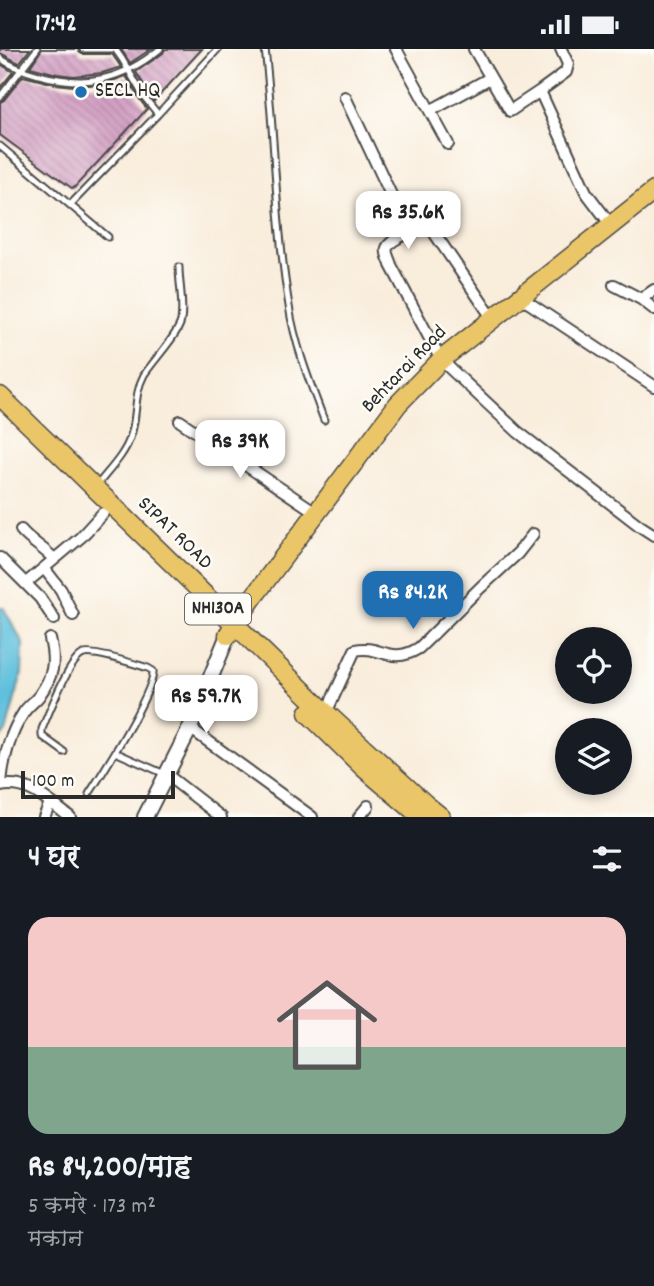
<!DOCTYPE html>
<html lang="hi">
<meta charset="utf-8">
<style>
:root{--surface:#171b24;--page:#242831;--text:#f1f3f6;--muted:#9ea1a6;--accent:#1f6fb2}
body{margin:0;font-family:Dekko,"Playpen Sans Deva",sans-serif;background:var(--page);color:var(--text);height:100vh;display:flex;flex-direction:column;font-size:26px;white-space:nowrap}
*{box-sizing:border-box;margin:0}
p{font-size:23px;color:var(--muted)}
.icon{flex:none;width:38px;height:38px;fill:none;stroke:currentColor;stroke-width:2;stroke-linecap:round;stroke-linejoin:round}
.map{position:relative;height:768px;overflow:hidden}
.panel{display:flex;flex-direction:column;background:var(--surface);flex:1}
.panel>*{flex:none}
.buttons{position:absolute;left:555px;top:578px;display:grid;gap:14px}
.buttons a{display:grid;place-items:center;width:77px;height:77px;border-radius:50%;background:var(--surface);box-shadow:0 4px 10px #0003;font-size:35px}
.scale{position:absolute;left:21px;bottom:18px;width:154px;box-sizing:border-box;padding-left:7px;border:4px solid #2b2b2b;border-top:0;font-size:19px;line-height:24px;white-space:nowrap;color:#2b2b2b;-webkit-text-stroke:5px #fdfcf7;paint-order:stroke}
.price{position:absolute;translate:-50% -60px;padding:0 16px;border-radius:14px;background:#fff;color:#222;font-size:23px;line-height:46px;filter:drop-shadow(0 2px 4px #0008)}
.price::after{content:'';position:absolute;left:50%;top:42px;width:21px;height:16px;margin-left:-10px;background:inherit;clip-path:polygon(0 0,100% 0,50% 100%)}
.price.current{background:var(--accent);color:#fff}
ul{padding:0;list-style:none}
li{display:grid;align-content:center;gap:14px;height:371px;padding:0 28px}
li span{display:grid;place-items:center;height:217px;border-radius:21px;color:#555}
li>.icon{margin-inline-start:auto}
span .icon{width:126px;height:126px;fill:#fffc;stroke-width:1}
li b{font-size:30px}
h2{display:flex;justify-content:space-between;align-items:center;height:84px;padding:0 28px;font-size:30px}
.status{display:flex;justify-content:space-between;align-items:center;height:49px;padding:0 35px;background:var(--surface);direction:ltr}
.status svg{height:19px;fill:currentColor}
.map>svg:first-child{display:block}
</style>
<div class="status"><b>17:42</b><svg viewBox="0 0 49 12"><path d="M0 12V9h3v3zM5 12V6h3v6zM10 12V3h3v9zM15 12V0h3v12zM26 1h20v11H26zM47 4h2v5h-2z"/></svg></div>
<div class="map">
<svg width="654" height="768" viewBox="0 0 654 768">
<defs>
<pattern id="building-back-hatch" width="6" height="6" patternUnits="userSpaceOnUse" patternTransform="scale(1.75)"><rect width="6" height="6" fill="#d39fc3"/><path d="M-1 5l2 2M0 0l6 6M5-1l2 2" fill="none" stroke="#ab829f"/></pattern>
</defs>
<rect width="100%" height="100%" fill="#fdfcf7"/>
<filter id="ink" filterUnits="userSpaceOnUse"><feTurbulence type="fractalNoise" baseFrequency=".0143" numOctaves="2"/><feDisplacementMap in="SourceGraphic" scale="14" xChannelSelector="R" yChannelSelector="G"/><feConvolveMatrix kernelMatrix="1 2 1 2 8 2 1 2 1" color-interpolation-filters="sRGB"/></filter>
<filter id="wash" filterUnits="userSpaceOnUse"><feTurbulence type="fractalNoise" baseFrequency=".00686" numOctaves="4" result="noise"/><feDisplacementMap in="SourceGraphic" scale="28" xChannelSelector="R" yChannelSelector="G"/><feGaussianBlur stdDeviation="1.57" result="paint"/><feColorMatrix in="noise" values="0 0 0 0 0 0 0 0 0 0 0 0 0 0 0 0 0 1.4 0 .05"/><feComposite in="paint" operator="in"/></filter>
<g filter="url(#wash)">
<rect width="100%" height="100%" fill="#f9eddc"/>
<!-- water -->
<path fill="#5fc0dd" stroke="#457684" stroke-width="2" d="M3,558L23,594L22,624L6,683L0,689V559Z"/>
<g id="blocks">
<!-- building -->
<path fill="url(#building-back-hatch)" d="M0,0H30L19,14L0,4Z
M42,0H78L79,3L82,5H112L121,18L102,24L73,27L57,25L30,18Z
M121,0H151L130,14Z
M165,0H202L154,52L136,23L163,4Z
M0,15L13,23L0,39Z
M23,27L55,35L73,37L104,35L126,27L140,51L147,60L73,140L0,86V53L4,51Z"/>
</g>
</g>
<g filter="url(#ink)">
<use href="#blocks" fill-opacity="0" stroke="#4a4846" stroke-width="2"/>
<g fill="none" stroke-linecap="round" stroke-linejoin="round">
<!-- service casing -->
<g stroke="#4a4846" stroke-width="9">
<path id="service" d="M83,0H115
M115,0L122,10L144,48L158,65
M265,0C275,85 275,172 289,257C295,296 310,334 324,371
M0,9C12,18 24,22 39,26C87,39 122,31 160,0
M0,48L37,0
M0,97L108,188
M70,156L158,65L218,0
M96,438C107,423 124,407 130,389C138,369 133,346 144,326C153,312 178,286 181,272C184,255 179,235 179,218
M64,703L42,687V680C48,666 70,608 84,605C95,602 135,615 148,619L153,622C155,641 102,725 89,745
M115,703L167,726"/>
</g>
<!-- minor casing -->
<g stroke="#4a4846" stroke-width="14">
<path id="minor" d="M396,0L448,95
M474,0L510,62L540,42L586,143L611,176
M540,42L566,23L568,15L561,0
M345,48L409,184
M430,62L490,29
M614,236L641,250L654,260
M520,248L654,337
M641,250L654,241
M493,270L433,182L429,179C420,178 391,189 387,199C385,204 390,211 391,216L441,311L518,383L640,477L654,486
M180,372L317,464
M21,481C31,493 44,499 54,510
M0,509L40,549L54,570
M44,519L61,541L73,566
M26,534L81,488L103,464
M326,664L355,601C380,595 390,617 419,599L481,538L518,504L533,485
M190,679L312,768
M167,726L221,768
M0,737C29,731 48,752 70,768
M1,737C2,713 10,684 24,663C28,657 34,653 39,647C53,627 56,615 50,590
M44,768L50,754
M359,768L368,757"/>
</g>
<!-- tertiary casing -->
<g stroke="#4a4846" stroke-width="18">
<path id="tertiary" d="M145,768L190,679L228,586"/>
</g>
<!-- primary casing -->
<g stroke="#4a4846" stroke-width="21">
<path id="primary" d="M228,586L234,576L252,550L398,355L441,311L654,142"/>
</g>
<!-- trunk casing -->
<g stroke="#4a4846" stroke-width="21">
<path id="trunk" d="M0,347L326,664L425,755L441,768
M308,664L364,719L419,766"/>
</g>
<!-- service -->
<use href="#service" stroke="#fff" stroke-width="5"/>
<!-- minor -->
<use href="#minor" stroke="#fff" stroke-width="10"/>
<!-- tertiary -->
<use href="#tertiary" stroke="#fff" stroke-width="14"/>
<!-- primary -->
<use href="#primary" stroke="#ebc669" stroke-width="18"/>
<!-- trunk -->
<use href="#trunk" stroke="#ebc669" stroke-width="18"/>
</g>
</g>
<!-- markers -->
<circle fill="#1f6fb2" stroke="#fdfcf7" stroke-width="2.5" cx="81" cy="43" r="7"/>
<g text-anchor="middle" dominant-baseline="central" stroke-width="5" stroke-linejoin="round" paint-order="stroke">
<!-- shield labels -->
<rect fill="#fdfcf7" stroke="#6a6a68" stroke-width="2" x="185" y="544.5" width="66" height="31" rx="5"/>
<g font-size="19" font-weight="bold" fill="#2b2b2b">
<text x="218" y="560">NH130A</text>
</g>
<!-- poi labels -->
<g font-size="21" fill="#2b2b2b" stroke="#fdfcf7" text-anchor="start">
<text x="95" y="43">SECL HQ</text>
</g>
<!-- street labels -->
<g font-size="21" fill="#2b2b2b" stroke="#fdfcf7">
<text transform="translate(405 321) rotate(-46)">Behtarai Road</text>
<text transform="translate(174 485) rotate(44)">SIPAT ROAD</text>
</g>
</g>
</svg>
<div class="buttons">
<a><svg class="icon" aria-label="locate" viewBox="0 0 24 24"><circle cx="12" cy="12" r="6"/><path d="M12 2v4M12 18v4M2 12h4M18 12h4"/></svg></a>
<a><svg class="icon" aria-label="layers" viewBox="0 0 24 24"><path d="M12 4l9 5-9 5-9-5zM3 14l9 5 9-5"/></svg></a>
</div>
<div class="scale">100 m</div>
<b class="price" style="left:408px;top:202px">Rs 35.6K</b>
<b class="price" style="left:240px;top:431px">Rs 39K</b>
<b class="price current" style="left:413px;top:582px">Rs 84.2K</b>
<b class="price" style="left:206px;top:686px">Rs 59.7K</b>
</div>
<section class="panel">
<h2>4 घर<svg class="icon" aria-label="filters" viewBox="0 0 24 24"><path d="M4 7h16M4 17h16"/><circle cx="9" cy="7" r="2"/><circle cx="15" cy="17" r="2"/></svg></h2>
<ul>
<li><span style="background:linear-gradient(#f6c9c9 60%,#7fa58c 0)"><svg class="icon" aria-label="home" viewBox="0 0 24 24"><path d="M3 11l9-7 9 7M6 9v11h12V9"/></svg></span><div><b>Rs 84,200/माह</b><p>5 कमरे · 173 m²</p><p>मकान</p></div></li>
</ul>
</section>
